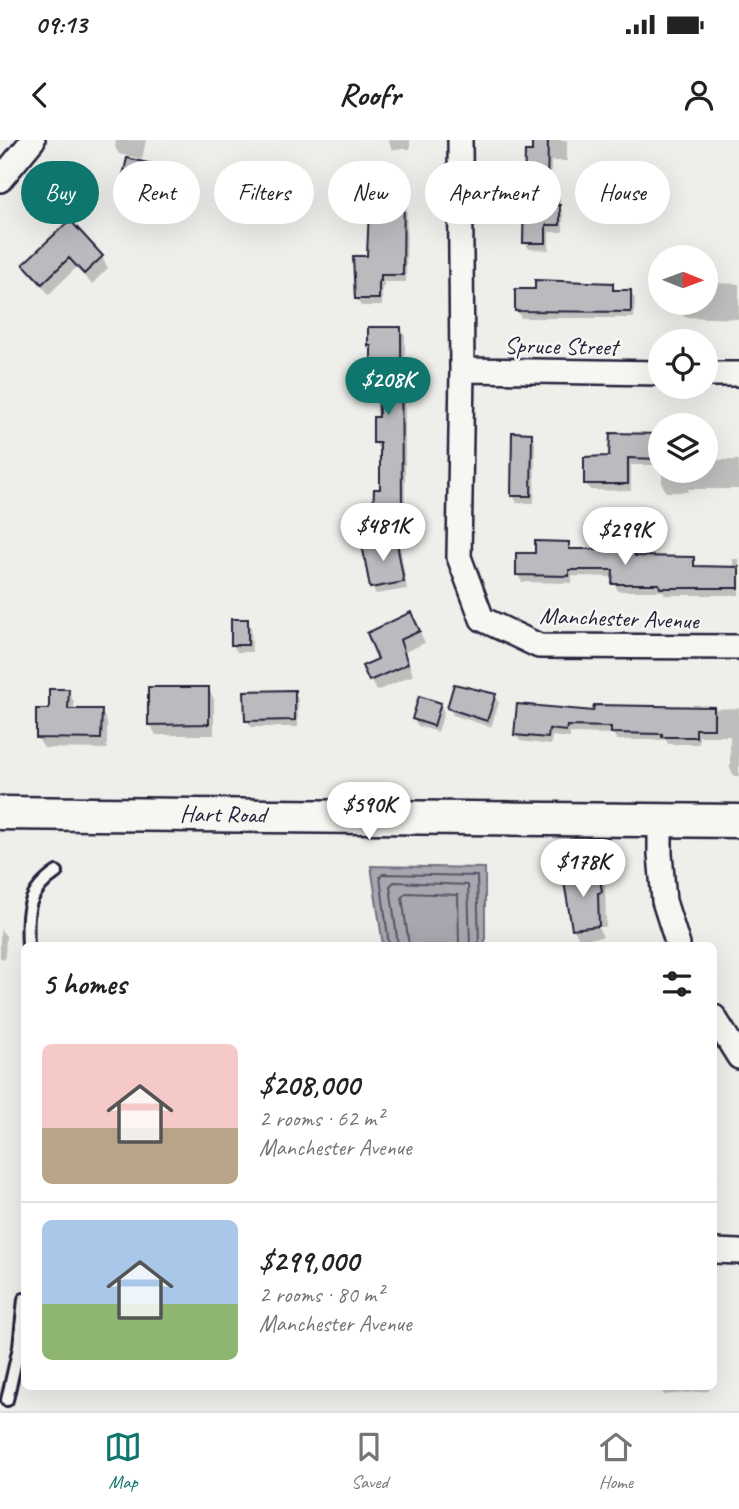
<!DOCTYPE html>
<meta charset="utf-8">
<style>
:root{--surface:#fff;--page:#f2f2f2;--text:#222;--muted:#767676;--line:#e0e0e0;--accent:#0f766e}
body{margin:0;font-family:Caveat,sans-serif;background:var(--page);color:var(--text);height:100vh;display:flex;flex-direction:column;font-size:26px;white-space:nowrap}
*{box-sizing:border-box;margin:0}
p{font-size:23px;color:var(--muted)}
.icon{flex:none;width:38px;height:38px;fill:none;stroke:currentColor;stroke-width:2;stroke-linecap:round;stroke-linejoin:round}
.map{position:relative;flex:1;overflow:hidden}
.side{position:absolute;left:21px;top:802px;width:696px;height:448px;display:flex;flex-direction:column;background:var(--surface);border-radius:10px;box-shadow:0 7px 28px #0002}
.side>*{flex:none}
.top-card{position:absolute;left:21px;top:21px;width:698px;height:63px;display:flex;gap:14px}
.needle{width:46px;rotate:91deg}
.tools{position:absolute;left:648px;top:105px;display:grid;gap:14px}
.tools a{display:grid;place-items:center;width:70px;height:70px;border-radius:50%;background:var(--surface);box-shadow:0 7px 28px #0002;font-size:35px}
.price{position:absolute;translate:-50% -60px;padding:0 16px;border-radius:24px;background:#fff;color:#222;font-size:23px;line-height:46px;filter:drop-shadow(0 2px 4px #0008)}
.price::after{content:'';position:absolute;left:50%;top:42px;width:21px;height:16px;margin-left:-10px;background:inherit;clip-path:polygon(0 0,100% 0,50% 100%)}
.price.active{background:var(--accent);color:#fff}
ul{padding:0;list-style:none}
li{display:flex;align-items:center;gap:21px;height:175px;padding:0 21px}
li+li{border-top:2px solid var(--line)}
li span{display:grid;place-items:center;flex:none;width:196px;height:140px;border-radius:10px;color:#555}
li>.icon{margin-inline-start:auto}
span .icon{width:84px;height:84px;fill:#fffc;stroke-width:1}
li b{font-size:30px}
h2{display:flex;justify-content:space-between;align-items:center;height:84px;padding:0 21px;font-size:30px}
.tag{padding:0 24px;border-radius:32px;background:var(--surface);box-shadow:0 7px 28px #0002;font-size:24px;line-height:63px}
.tag.active{background:var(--accent);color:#fff}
.status{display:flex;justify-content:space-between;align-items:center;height:49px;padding:0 35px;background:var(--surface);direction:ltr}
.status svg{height:19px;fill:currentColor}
header{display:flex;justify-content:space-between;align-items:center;height:91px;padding:0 21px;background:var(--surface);font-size:32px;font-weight:600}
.tabs{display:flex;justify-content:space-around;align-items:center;height:98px;border-top:2px solid var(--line);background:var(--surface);font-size:19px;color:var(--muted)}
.tabs a{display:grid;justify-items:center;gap:4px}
.tabs .active{color:var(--accent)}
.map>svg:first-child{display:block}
</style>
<div class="status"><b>09:13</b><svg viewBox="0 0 49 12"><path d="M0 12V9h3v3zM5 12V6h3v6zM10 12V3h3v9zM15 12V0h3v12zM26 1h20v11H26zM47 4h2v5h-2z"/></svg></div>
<header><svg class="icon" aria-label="back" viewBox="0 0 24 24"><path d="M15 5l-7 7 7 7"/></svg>Roofr<svg class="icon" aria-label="person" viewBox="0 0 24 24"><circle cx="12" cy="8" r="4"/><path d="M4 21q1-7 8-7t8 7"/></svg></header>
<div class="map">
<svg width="739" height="1271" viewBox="0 0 739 1271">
<rect width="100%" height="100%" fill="#eeeeeb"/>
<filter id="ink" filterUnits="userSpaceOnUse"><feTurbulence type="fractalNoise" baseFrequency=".0143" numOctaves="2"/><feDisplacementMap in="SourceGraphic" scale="14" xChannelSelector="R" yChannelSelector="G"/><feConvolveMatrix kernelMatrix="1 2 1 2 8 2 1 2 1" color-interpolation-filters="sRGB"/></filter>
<g filter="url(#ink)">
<!-- water -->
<path fill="#a7a7af" stroke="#727281" stroke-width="2" d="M371,726L485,728V805H383Z"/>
<!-- shadow -->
<path fill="#0003" fill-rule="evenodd" d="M116,0H146L142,19L119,14L115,7Z
M388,0H410V9H392Z
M534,0H567V21H551V52H556L560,59V68L563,74V92H549V110L529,109L525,102ZM555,57H558V74Z
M168,30L172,37L167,61L127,51L123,44Z
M403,46L407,53L406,142H384V147H382V166H361L357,159L369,118Z
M70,83L102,117L108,128L92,144L76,128L49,154L32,136L26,125Z
M705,131L706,143L739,144V179L684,177L680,165H665L663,163H705Z
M612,144L616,151L630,152L635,159L634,178H521L517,171Z
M400,188L405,196V381H379L375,374L382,351V310H379L375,303L381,279L380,240H377L373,233V212L369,206Z
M531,294L535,302L534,363H517L513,355Z
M660,296V325H631V351L590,350L586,343L611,318Z
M705,320H739V349H688V352H666L662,344V331H705Z
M396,400L400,407L407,449L376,454L372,447Z
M568,403L573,411H634L638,418L693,419L697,428H733V419H739V455H665L663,451H618L614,443V437L572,436V443L522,442L518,435L537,414Z
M247,481L251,488L252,512H237L233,505Z
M417,485L425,503L405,512L413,535L377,551L370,540L380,520L369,494Z
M208,548L214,559V595H156L150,584Z
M68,551L74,562V571H101L107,582V609L44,608L37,597L51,571Z
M294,552L298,559V587H251L247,580Z
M494,556L499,563L491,587L453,575L449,568Z
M440,564L444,572L438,592L418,586L414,579Z
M739,568V636H734L730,628V596H699V604H668L666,600H617L613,594L570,593V598L552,596L551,605L520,601L516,594L595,573Z
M598,733L605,745L606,787H598L603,797L580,800L573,788Z
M0,789L6,796L5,819L0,818Z
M714,1009L718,1035L714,1036Z
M659,1246H709V1251L664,1255Z"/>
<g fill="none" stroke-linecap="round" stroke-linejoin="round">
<!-- shore -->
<path stroke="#575769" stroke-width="2" d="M389,805L380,737L383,734L477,736L479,805
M398,805L390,746L394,742L468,745L470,805
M409,805L402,757L406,753L458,755L459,805"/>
</g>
<!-- building -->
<path fill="#bbbbbf" stroke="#22223b" stroke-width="2" d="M532,0H548L547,50H557V65H560V85H546V103H523L525,11H532Z
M127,18L169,28L163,54L121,44Z
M373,43L404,44L403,135H381V141H379V159H355L353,116H367L369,69H372Z
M70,80L103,116L84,134L69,118L42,144L23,124Z
M535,140L613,143V150H631V172L515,171V149H535Z
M368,187H401L402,374H373L374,349H380V303H373V277H379L378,233H371V206H368Z
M512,292L532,293L531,356H511Z
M610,293L660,294V319L628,318V344H584V317L609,316Z
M396,398L404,442L370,448L362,404Z
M535,401L569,402V409H635V416L694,417V426L739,427V448H660L659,444H612L613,430H569V436L516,435V413H535Z
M411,472L420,491L400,500L408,524L369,541L362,526L378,519L367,493Z
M231,479H248V505H231Z
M454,544L496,554L487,581L447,568Z
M148,547H209V584L148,585Z
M49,549H69L68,569H102L101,599L36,598V569H49Z
M295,550V580L245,581L244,551Z
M419,556L441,563L434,586L412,579Z
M517,564L593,571L594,565L714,567V589H696V597H662V594L611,593V587L567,586L566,591L549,589L548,598L514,595Z
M599,732L602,752L598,753L599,786L572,789L563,736Z"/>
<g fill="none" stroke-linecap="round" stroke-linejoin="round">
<!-- lane casing -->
<g stroke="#22223b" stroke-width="16">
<path id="lane" d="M28,805C26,771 27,752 57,732
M7,1260L19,1207L24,1159"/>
</g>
<!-- street casing -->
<g stroke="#22223b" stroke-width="28">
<path id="street" d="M460,0L462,230L459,417L482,479L539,506L739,507
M0,40L33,0
M462,230L660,233
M705,234H739
M660,680V714L664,761L678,805
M714,877L739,917
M714,1111L739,1112"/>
</g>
<!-- secondary casing -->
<g stroke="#22223b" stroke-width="37">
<path id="secondary" d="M0,673L739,681"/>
</g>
<!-- lane -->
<use href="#lane" stroke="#f6f6f2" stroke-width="10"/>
<!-- street -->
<use href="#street" stroke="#f6f6f2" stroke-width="23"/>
<!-- secondary -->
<use href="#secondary" stroke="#f6f6f2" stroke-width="32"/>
</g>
</g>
<g text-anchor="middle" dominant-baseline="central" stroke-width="5" stroke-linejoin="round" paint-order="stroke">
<!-- street labels -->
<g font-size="24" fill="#22223b" stroke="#f6f6f2">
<text transform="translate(561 206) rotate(1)">Spruce Street</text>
<text transform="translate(619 478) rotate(2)">Manchester Avenue</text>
<text transform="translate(223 674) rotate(1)">Hart Road</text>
</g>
</g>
</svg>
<div class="tools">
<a><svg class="needle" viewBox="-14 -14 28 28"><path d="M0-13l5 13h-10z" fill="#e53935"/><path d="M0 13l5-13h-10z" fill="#767676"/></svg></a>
<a><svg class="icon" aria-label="locate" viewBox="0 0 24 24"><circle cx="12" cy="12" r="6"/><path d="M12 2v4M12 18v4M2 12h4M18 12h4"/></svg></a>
<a><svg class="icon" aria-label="layers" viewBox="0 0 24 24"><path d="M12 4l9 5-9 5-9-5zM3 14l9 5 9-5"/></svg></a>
</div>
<b class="price active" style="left:388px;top:277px">$208K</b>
<b class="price" style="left:383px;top:423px">$481K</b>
<b class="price" style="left:625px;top:427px">$299K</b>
<b class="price" style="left:369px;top:702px">$590K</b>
<b class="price" style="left:583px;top:759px">$178K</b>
<div class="top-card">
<a class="tag active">Buy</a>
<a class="tag">Rent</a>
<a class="tag">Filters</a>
<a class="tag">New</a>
<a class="tag">Apartment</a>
<a class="tag">House</a>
</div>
<section class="side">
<h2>5 homes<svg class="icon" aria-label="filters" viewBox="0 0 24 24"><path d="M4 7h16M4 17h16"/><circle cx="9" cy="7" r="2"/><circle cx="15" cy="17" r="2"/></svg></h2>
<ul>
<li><span style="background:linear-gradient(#f6c9c9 60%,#b9a48a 0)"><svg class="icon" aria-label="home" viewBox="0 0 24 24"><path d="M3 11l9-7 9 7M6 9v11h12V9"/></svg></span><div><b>$208,000</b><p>2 rooms · 62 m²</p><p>Manchester Avenue</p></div></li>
<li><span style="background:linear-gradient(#a9c7e8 60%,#8fb573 0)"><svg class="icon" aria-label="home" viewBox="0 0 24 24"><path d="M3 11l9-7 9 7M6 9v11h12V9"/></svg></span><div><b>$299,000</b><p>2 rooms · 80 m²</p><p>Manchester Avenue</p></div></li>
</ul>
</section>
</div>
<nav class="tabs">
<a class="active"><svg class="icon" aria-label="map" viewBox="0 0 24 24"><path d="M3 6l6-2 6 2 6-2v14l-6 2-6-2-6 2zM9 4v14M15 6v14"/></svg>Map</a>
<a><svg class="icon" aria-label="saved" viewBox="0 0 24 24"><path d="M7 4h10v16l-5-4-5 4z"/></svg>Saved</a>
<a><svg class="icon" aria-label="home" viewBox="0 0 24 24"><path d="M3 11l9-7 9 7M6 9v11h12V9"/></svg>Home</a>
</nav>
